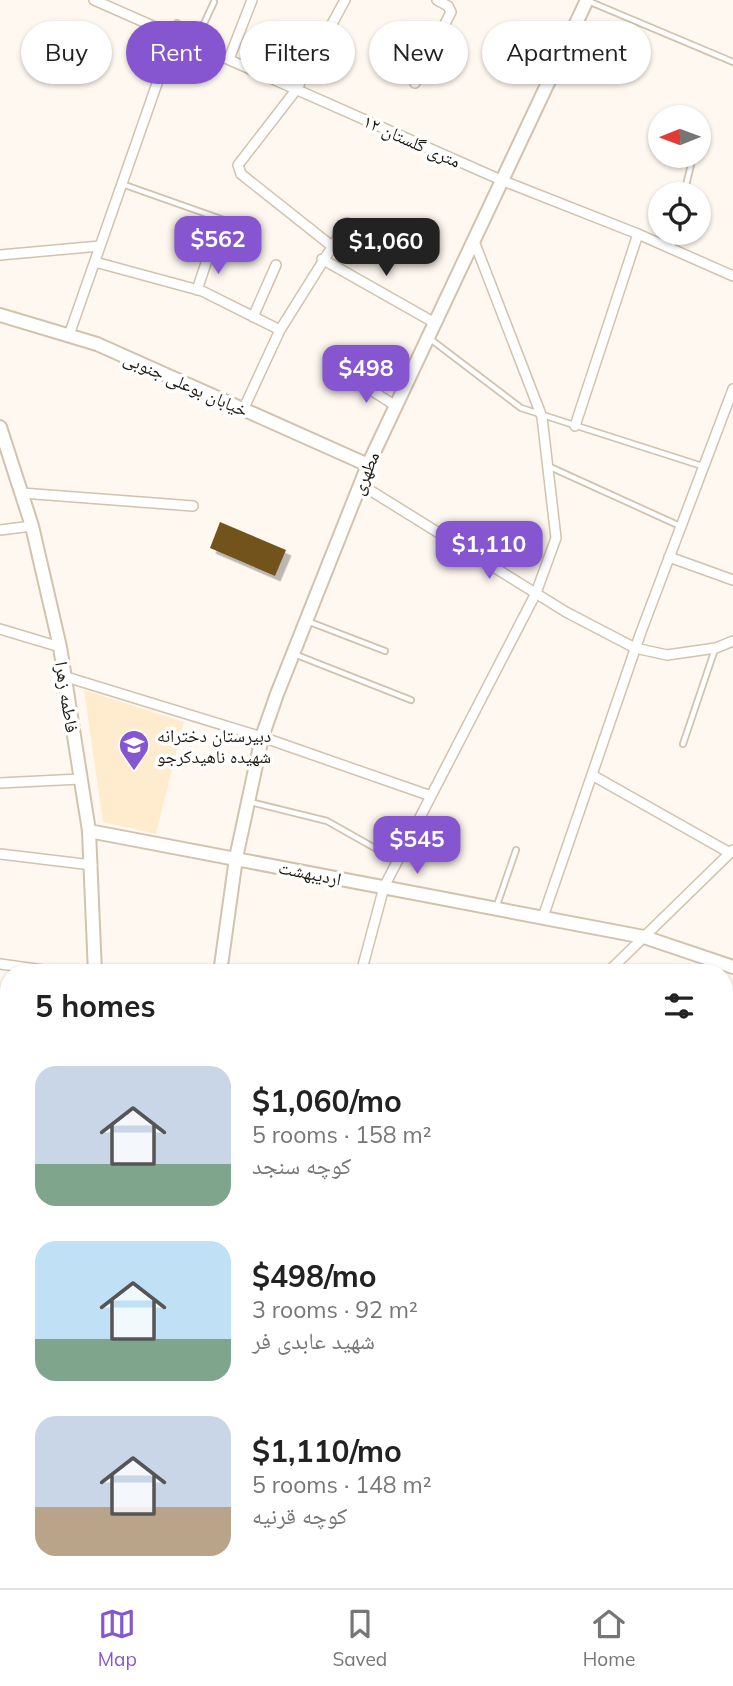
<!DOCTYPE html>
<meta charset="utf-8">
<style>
:root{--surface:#fff;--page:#f2f2f2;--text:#222;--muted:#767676;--line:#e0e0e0;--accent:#8556cf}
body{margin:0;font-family:Mulish,"Noto Naskh Arabic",sans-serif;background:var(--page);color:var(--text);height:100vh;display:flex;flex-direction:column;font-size:26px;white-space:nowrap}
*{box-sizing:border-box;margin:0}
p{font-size:23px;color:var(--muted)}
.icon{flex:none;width:38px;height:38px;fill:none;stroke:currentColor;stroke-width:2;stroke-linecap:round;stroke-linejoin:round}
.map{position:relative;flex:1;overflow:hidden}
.drawer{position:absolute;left:0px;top:964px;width:733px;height:625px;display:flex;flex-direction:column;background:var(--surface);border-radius:28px 28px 0 0;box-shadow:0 2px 5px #0004}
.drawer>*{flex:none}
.guide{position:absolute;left:21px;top:21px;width:691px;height:63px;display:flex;gap:14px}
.needle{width:46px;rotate:269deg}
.fabs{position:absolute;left:648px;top:105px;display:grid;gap:14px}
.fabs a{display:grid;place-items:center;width:63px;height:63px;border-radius:50%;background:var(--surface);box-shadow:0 2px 5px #0004;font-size:35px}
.price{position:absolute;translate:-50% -60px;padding:0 16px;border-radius:14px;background:var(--accent);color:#fff;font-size:23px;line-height:46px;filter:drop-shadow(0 2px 4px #0008)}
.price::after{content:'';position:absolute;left:50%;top:42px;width:21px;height:16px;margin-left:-10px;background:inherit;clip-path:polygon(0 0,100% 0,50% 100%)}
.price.current{background:#222;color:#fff}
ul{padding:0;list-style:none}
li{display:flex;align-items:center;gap:21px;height:175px;padding:0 35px}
li span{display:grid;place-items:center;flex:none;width:196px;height:140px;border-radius:21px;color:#555}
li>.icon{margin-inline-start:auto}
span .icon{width:84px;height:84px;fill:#fffc;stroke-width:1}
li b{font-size:30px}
h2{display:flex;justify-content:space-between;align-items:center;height:84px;padding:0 35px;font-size:30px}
.pill{padding:0 24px;border-radius:32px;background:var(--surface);box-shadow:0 2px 5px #0004;font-size:24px;line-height:63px}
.pill.current{background:var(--accent);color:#fff}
.menu{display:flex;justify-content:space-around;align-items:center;height:98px;border-top:2px solid var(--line);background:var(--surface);font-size:19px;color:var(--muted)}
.menu a{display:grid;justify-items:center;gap:4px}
.menu .current{color:var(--accent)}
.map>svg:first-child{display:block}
</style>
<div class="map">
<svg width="733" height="1588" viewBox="0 0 733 1588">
<defs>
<filter id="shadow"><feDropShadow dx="5.5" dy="5.5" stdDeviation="0" flood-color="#0004"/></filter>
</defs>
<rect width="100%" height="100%" fill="#fef8f0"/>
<!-- built -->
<path fill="#ffeccf" d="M84,690L184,722L156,834L103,822Z"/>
<!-- building -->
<path fill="#73531d" filter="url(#shadow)" d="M220,522L286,550L275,576L210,548Z"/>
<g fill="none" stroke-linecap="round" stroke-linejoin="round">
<!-- lane casing -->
<g stroke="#d1c3ae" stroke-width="8">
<path id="lane" d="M588,1L733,62
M173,34L177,23
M195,43L214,2
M698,131L699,129
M122,184L238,225
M684,194L693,156
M672,248L676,233
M429,338L521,408L702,466
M548,466L680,526
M307,621L385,651
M294,654L411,700
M683,744L715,649
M250,802L327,821L396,860
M496,908L516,850
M0,1364L9,1377
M0,1529L9,1543"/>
</g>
<!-- street casing -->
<g stroke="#d1c3ae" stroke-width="12">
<path id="street" d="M94,0L501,180L638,234L733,276
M229,59L252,0
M415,83L451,12L448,6L437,0
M333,247L241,174L238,165L296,90L345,0
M0,255L100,246
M322,259L435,323
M95,262L202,291L280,330
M197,290L210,251
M253,317L276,265
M69,335L174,35
M352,378L396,406
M243,410L280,330L347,223
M575,426L638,234
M360,484L566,612L635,648L667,655L716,648L733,641
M22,493L193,506
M0,530L32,526
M669,557L733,580
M0,629L60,647
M63,676L262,737L431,796
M592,775L730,853
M0,783L80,779
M0,854L92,865
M543,917L641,632L733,389
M0,964L65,973
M361,973L384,887L536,593L556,538L542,417L474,241
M607,973L733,850
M724,1343L733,1350
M724,1398L733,1406
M724,1556L733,1561
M298,1580L321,1588
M613,1580L635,1588
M6,1588L9,1578
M223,1588L227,1580
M458,1588L461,1580"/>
</g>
<!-- secondary casing -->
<g stroke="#d1c3ae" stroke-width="16">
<path id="secondary" d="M0,315L97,344L368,465
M0,427L32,526L60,647L89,831L95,973
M89,831L644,937L733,967
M220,973L236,858L262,737L277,694L368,465L587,0
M0,1063L9,1064
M0,1085L9,1086
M724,1180L733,1182
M724,1204L733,1206
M0,1236L9,1244
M724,1327L733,1301
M0,1359L9,1355
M390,1588L394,1580
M638,1588L641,1580"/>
</g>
<!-- lane -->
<use href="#lane" stroke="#fff" stroke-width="4.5"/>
<!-- street -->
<use href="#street" stroke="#fff" stroke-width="9"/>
<!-- secondary -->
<use href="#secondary" stroke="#fff" stroke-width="12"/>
</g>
<!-- icons -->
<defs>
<g id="school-pin" transform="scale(1.575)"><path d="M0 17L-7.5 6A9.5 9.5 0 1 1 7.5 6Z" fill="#8556cf" stroke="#fff"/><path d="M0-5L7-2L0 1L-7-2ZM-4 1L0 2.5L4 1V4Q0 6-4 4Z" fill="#fff"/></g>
</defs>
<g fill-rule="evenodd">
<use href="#school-pin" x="134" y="745"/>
</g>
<g text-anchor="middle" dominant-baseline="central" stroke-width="7" stroke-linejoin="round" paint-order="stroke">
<!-- street labels -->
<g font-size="18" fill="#1f1a12" stroke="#fff">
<text transform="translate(412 141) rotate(24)">۱۲ متری گلستان</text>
<text transform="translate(186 384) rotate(24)">خیابان بوعلی جنوبی</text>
<text transform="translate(365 473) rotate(-67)">مطهری</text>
<text transform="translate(67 697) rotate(81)">فاطمه زهرا</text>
<text transform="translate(310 873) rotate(11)">اردیبهشت</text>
</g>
<!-- poi labels -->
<g font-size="18" fill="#1f1a12" stroke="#fff" text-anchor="start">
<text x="157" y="735">دبیرستان دخترانه<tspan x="157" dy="21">شهیده ناهیدکرجو</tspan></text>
</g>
</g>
</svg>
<div class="fabs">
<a><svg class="needle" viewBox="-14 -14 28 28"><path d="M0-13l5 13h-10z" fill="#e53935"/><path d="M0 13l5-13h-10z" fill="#767676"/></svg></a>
<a><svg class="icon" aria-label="locate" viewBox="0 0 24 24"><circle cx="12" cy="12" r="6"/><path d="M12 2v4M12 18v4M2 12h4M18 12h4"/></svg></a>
</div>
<b class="price" style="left:218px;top:276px">$562</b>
<b class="price current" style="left:386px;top:278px">$1,060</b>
<b class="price" style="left:366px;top:405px">$498</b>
<b class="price" style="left:489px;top:581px">$1,110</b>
<b class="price" style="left:417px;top:876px">$545</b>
<div class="guide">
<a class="pill">Buy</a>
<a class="pill current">Rent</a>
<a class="pill">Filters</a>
<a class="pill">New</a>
<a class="pill">Apartment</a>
</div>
<section class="drawer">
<h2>5 homes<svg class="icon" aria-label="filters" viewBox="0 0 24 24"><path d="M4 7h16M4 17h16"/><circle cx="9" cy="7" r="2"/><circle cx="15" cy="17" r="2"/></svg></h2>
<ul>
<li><span style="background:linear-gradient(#c9d6e8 70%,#7fa58c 0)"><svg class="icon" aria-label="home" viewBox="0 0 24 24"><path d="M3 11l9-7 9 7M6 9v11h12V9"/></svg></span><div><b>$1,060/mo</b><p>5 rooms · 158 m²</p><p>کوچه سنجد</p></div></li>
<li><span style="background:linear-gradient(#bfe0f5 70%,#7fa58c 0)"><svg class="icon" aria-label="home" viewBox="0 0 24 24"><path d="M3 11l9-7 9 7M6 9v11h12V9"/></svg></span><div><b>$498/mo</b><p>3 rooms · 92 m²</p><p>شهید عابدی فر</p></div></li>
<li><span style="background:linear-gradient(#c9d6e8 65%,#b9a48a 0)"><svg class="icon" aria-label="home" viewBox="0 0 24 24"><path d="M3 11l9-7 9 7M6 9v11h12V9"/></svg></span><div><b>$1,110/mo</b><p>5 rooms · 148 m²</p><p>کوچه قرنیه</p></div></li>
</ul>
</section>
</div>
<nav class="menu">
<a class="current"><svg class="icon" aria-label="map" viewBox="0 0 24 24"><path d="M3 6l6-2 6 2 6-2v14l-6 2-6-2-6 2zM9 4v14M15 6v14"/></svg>Map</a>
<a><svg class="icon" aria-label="saved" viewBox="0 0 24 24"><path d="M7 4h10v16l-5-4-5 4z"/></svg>Saved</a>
<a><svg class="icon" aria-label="home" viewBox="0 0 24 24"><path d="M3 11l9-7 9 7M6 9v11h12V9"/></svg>Home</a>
</nav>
